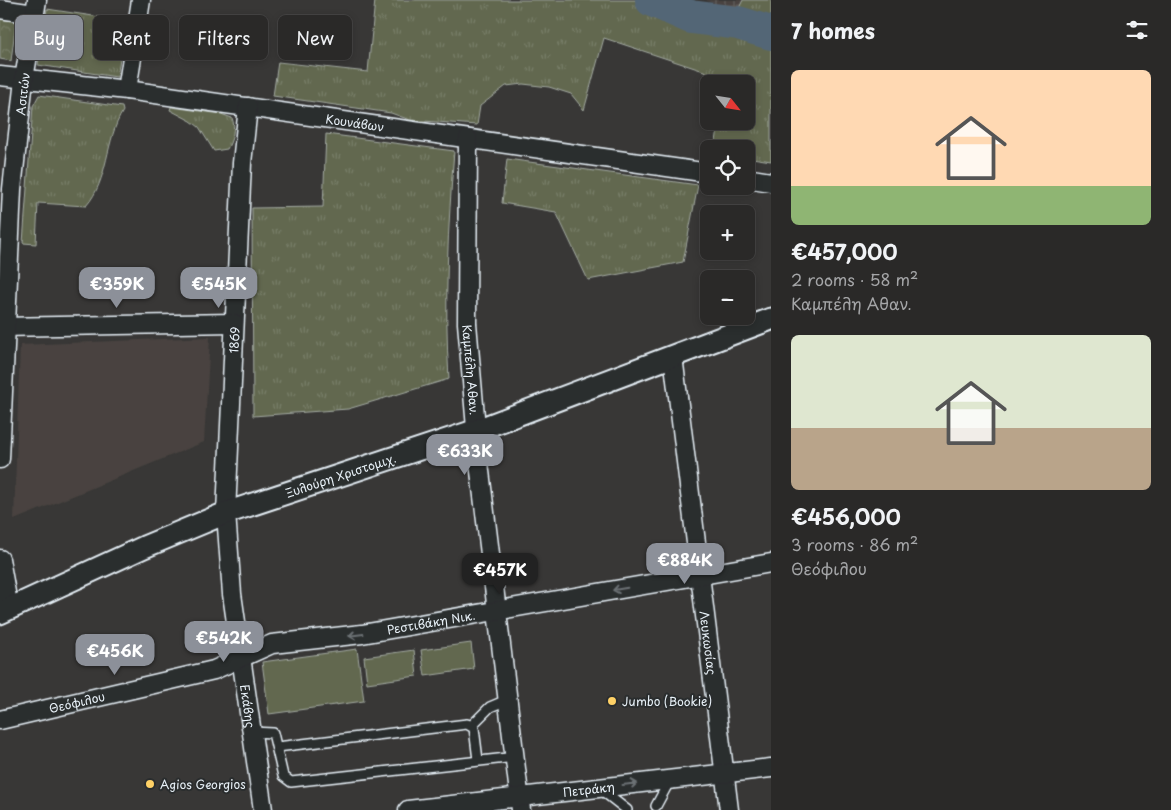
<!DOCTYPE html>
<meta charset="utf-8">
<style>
:root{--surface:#2a2928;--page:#323130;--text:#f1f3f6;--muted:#a5a6a8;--line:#464545;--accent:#8c9099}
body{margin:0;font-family:"Playpen Sans",sans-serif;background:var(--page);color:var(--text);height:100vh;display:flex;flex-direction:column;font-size:19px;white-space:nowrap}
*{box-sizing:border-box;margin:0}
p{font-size:16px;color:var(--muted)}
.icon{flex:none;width:28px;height:28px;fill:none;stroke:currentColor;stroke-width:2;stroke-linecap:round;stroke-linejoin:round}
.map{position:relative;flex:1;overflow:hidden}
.panel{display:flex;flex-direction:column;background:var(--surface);width:400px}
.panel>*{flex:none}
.top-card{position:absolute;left:15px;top:15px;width:475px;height:45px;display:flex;gap:10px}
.needle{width:32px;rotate:120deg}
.fabs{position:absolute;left:700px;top:75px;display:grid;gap:10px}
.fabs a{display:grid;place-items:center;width:55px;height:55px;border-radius:8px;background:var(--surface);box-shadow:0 2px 8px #0003,0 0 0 1px var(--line);font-size:25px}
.price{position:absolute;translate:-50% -42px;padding:0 11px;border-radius:10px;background:var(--accent);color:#fff;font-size:16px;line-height:32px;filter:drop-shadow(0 1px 2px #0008)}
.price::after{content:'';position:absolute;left:50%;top:30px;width:15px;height:11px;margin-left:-8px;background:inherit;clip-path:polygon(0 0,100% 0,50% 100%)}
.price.active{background:#222;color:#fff}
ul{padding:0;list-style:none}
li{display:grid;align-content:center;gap:10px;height:265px;padding:0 20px}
li span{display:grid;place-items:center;height:155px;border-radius:8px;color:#555}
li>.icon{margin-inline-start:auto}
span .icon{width:90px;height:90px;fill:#fffc;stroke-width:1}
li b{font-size:21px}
h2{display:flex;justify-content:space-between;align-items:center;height:60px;padding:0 20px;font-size:21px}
.chip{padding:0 18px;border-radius:8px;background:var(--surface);box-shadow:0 2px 8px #0003,0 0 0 1px var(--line);font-size:18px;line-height:45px}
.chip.active{background:var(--accent);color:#fff}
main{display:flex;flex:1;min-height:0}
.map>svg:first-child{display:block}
</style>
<main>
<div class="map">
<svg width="771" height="810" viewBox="0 0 771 810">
<defs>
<pattern id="industrial-grid" width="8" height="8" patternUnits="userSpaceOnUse" patternTransform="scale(1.25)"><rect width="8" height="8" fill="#494340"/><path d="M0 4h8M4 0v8" fill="none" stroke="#635f5c"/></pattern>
<pattern id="grass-tufts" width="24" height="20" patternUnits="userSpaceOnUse" patternTransform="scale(1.25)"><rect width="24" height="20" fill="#62684f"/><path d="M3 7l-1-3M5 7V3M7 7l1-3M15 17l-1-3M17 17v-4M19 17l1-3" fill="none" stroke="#787e69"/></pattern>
<pattern id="park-crowns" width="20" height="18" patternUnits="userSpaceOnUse" patternTransform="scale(1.25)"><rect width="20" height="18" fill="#62684f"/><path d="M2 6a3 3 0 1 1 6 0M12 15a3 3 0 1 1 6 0" fill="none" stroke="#787e69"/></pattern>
</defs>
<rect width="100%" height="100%" fill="#383736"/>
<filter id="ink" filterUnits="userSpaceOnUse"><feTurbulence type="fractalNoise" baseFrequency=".02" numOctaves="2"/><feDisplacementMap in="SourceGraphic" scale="10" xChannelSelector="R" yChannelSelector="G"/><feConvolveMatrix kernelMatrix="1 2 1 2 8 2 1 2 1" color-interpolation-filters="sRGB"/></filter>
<g filter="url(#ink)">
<!-- built -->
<path fill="#494340" d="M210,337L204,442L14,520L20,345Z"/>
<!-- industrial -->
<path fill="url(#industrial-grid)" d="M706,0H743L736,14Z"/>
<!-- grass -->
<path fill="url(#grass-tufts)" stroke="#a5aca4" d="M375,0H635L686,22L714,27L771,46V161L746,157V149H715L719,121H746V84H727L728,79L604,38L584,110L571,94L549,87L523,84L506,86L480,106L477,125L410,120L391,113L273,96L278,62L368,72Z
M743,0H771V24L736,14Z
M47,9L126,21L117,77L38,65Z
M39,95L122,107L123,111C105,140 109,180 86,206L38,203L36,244L23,243L33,106Z
M171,107L221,114L232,118C236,127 232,141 227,149L214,151L199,127L191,121L170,110Z
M326,134L454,151C448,226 444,302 449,379L348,409L253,416L252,208L323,207Z
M507,159L698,185L683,262L588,280L556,212L502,203Z"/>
<!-- park -->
<path fill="url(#park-crowns)" stroke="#a5aca4" d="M0,19L16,21L11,61L0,59Z"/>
<!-- pitch -->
<path fill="#62684f" stroke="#a5aca4" d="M471,643L474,669L425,676L421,650Z
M357,649L364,701L269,714L262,662Z
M414,650L417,676L367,683L364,657Z"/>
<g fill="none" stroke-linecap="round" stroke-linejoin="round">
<!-- river -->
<path stroke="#536676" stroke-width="34" d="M652,0L691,17L738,23L771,33"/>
<!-- service casing -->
<g stroke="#e8f1f8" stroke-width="12">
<path id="service" d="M471,726L490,707L509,699
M252,732L273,733L283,776L291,782L516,757
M277,747L467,724L474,728L478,760
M600,789L627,810
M656,806L670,780"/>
</g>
<!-- minor casing -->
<g stroke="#e8f1f8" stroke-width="21">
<g id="minor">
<path d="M0,9L34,14"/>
<path id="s1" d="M0,76L127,90L709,173"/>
<path d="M127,90L141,0"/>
<path id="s2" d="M248,107L242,163L226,513L232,594L263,810"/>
<path id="s3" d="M468,139L467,323L479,463L521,810"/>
<path d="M746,178L771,182"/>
<path d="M0,327L234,323"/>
<path id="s4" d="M673,356L729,810"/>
<path id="s5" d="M0,459L12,189L24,79L37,0"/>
<path d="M0,559L9,609"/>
<path id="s6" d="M0,720L214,670L272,644L362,634L771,563"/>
<path id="s7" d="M408,810L771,768"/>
</g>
</g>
<!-- tertiary casing -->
<g stroke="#e8f1f8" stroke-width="25">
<g id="tertiary">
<path id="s8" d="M0,613L144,547L226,513L477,430L771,319"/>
</g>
</g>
<!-- service -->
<use href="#service" stroke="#2a2d2e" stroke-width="9"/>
<!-- minor -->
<use href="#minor" stroke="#2a2d2e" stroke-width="18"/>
<!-- tertiary -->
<use href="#tertiary" stroke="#2a2d2e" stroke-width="21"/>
</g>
<!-- one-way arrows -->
<defs><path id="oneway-shaft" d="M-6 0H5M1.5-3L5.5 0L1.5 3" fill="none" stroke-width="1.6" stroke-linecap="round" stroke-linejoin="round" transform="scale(1.25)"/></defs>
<g stroke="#6c7275">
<use href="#oneway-shaft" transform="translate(620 589) rotate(170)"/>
<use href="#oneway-shaft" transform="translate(356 635) rotate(173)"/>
<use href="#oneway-shaft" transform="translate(630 784) rotate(-7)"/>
</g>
</g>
<!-- markers -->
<g fill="#ffd166" stroke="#2a2d2e" stroke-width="2">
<circle cx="612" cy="701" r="5"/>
<circle cx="150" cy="784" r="5"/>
</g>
<g text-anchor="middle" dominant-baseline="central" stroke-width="4" stroke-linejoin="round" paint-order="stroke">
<!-- street labels -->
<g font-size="12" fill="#e8f1f8" stroke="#2a2d2e">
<text stroke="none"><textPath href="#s5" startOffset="366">Ασιτών</textPath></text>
<text stroke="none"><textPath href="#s1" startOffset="358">Κουνάβων</textPath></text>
<text transform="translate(234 340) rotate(-87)">1869</text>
<text stroke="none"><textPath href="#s3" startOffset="231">Καμπέλη Αθαν.</textPath></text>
<text stroke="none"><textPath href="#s8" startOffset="368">Ξυλούρη Χριστομιχ.</textPath></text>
<text stroke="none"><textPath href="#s6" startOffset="444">Ρεστιβάκη Νικ.</textPath></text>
<text stroke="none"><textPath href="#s4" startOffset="289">Λευκωσίας</textPath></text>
<text stroke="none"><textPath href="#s6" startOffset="79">Θεόφιλου</textPath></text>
<text stroke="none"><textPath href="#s2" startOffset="601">Εκάβης</textPath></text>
<text stroke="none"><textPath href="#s7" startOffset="182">Πετράκη</textPath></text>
</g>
<!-- poi labels -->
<g font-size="12" fill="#e8f1f8" stroke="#2a2d2e" text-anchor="start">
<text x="622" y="701">Jumbo (Bookie)</text>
<text x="160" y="784">Agios Georgios</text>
</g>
</g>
</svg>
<div class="fabs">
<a><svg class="needle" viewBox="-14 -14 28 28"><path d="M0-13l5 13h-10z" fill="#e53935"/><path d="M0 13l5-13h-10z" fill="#a5a6a8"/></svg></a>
<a><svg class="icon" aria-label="locate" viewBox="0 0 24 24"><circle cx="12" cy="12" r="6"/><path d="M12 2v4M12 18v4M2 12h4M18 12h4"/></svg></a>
<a>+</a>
<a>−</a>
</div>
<b class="price" style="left:117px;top:309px">€359K</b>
<b class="price" style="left:219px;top:309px">€545K</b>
<b class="price" style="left:465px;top:476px">€633K</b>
<b class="price" style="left:685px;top:585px">€884K</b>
<b class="price active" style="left:500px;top:595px">€457K</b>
<b class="price" style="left:224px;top:663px">€542K</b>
<b class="price" style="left:115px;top:676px">€456K</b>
<div class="top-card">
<a class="chip active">Buy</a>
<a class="chip">Rent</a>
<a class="chip">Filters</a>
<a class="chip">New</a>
</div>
</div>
<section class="panel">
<h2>7 homes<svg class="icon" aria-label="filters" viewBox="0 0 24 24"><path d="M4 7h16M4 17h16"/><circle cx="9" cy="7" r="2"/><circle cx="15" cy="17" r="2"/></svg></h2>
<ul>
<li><span style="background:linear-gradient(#ffd9b3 75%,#8fb573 0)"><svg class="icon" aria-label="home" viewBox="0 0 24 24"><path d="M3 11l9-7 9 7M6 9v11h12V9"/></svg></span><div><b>€457,000</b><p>2 rooms · 58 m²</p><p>Καμπέλη Αθαν.</p></div></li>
<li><span style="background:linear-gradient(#dfe7d0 60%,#b9a48a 0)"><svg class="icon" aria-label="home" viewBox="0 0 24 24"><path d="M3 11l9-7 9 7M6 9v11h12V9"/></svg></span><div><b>€456,000</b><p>3 rooms · 86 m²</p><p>Θεόφιλου</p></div></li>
</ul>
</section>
</main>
